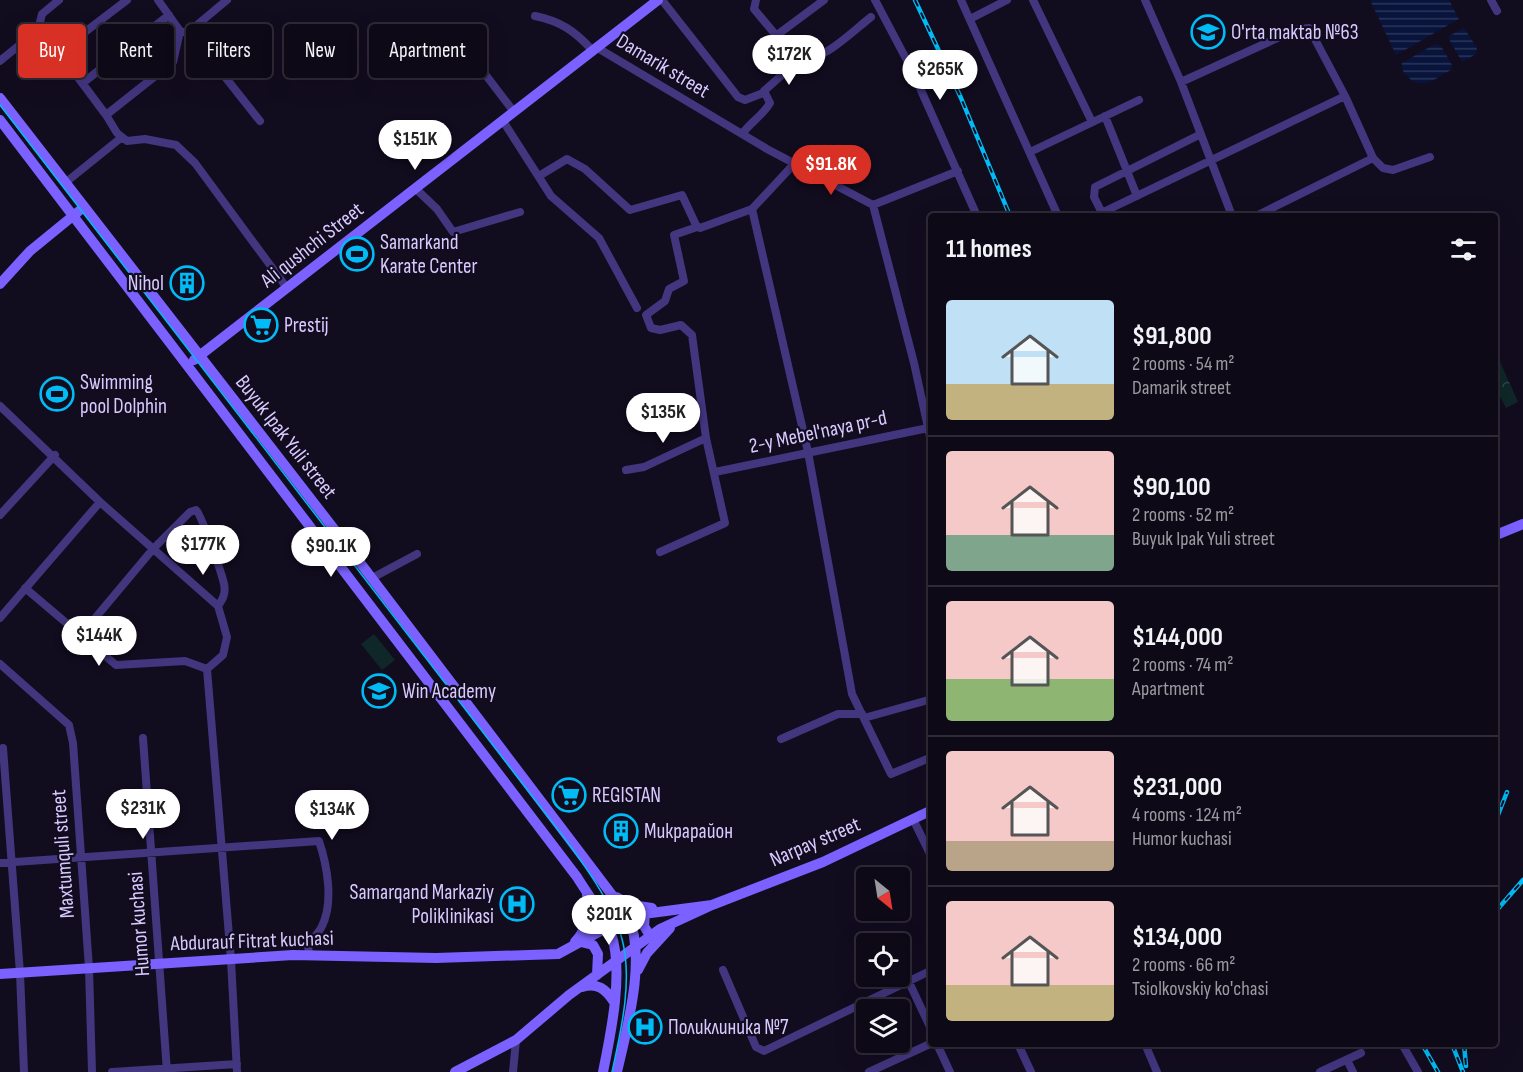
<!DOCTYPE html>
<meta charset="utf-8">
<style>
:root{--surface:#0e0917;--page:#1c1724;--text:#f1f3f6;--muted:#9b9aa1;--line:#2e2a36;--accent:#d93025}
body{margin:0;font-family:"Sofia Sans Condensed",sans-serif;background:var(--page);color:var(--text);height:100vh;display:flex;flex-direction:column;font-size:22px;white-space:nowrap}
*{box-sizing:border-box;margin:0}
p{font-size:20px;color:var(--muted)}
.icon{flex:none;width:33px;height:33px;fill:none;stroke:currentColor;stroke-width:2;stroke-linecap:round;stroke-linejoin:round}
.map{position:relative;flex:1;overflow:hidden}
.side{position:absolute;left:928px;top:213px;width:570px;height:834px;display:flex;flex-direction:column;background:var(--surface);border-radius:6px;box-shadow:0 6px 24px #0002,0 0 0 2px var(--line)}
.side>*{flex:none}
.banner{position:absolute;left:18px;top:24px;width:570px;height:54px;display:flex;gap:12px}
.needle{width:39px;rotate:150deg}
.fabs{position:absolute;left:856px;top:867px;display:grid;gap:12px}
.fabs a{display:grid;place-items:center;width:54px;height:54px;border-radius:6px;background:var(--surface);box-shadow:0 6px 24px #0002,0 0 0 2px var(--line);font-size:30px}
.price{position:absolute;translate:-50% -51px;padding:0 14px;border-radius:21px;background:#fff;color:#222;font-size:20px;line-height:39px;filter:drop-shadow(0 2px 3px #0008)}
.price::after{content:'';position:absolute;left:50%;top:36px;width:18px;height:14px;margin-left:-9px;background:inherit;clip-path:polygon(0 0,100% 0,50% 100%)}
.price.active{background:var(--accent);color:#fff}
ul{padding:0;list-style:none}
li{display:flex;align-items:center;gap:18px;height:150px;padding:0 18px}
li+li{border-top:2px solid var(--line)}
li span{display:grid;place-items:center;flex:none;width:168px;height:120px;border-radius:6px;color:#555}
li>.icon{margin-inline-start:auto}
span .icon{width:72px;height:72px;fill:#fffc;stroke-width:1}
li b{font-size:26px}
h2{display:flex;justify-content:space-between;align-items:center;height:72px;padding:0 18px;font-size:26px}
.chip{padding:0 21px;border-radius:6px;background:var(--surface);box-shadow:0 6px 24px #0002,0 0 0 2px var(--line);font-size:21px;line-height:54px}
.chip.active{background:var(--accent);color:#fff}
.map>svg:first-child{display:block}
</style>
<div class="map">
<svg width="1523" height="1072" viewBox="0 0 1523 1072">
<defs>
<pattern id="forest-crowns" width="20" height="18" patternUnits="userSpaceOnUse" patternTransform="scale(1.5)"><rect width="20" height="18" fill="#0f2729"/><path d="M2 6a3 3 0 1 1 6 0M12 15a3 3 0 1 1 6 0" fill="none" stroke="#314549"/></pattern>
<pattern id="water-rules" width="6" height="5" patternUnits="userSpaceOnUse" patternTransform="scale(1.5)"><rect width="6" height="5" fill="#08143c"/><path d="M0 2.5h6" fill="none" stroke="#2b3559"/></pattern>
</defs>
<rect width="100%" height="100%" fill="#120c1f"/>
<!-- forest -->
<path fill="url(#forest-crowns)" d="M1496,353L1518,402L1506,408L1496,389Z"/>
<!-- pitch -->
<path fill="#0f2729" d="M374,634L395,660L382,670L361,644Z"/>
<!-- water -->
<path fill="url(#water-rules)" d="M1370,0H1449L1459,19L1396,55Z
M1464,28L1477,48L1476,54L1462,62L1449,39V36Z
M1435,44L1441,46L1452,65L1451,70C1436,78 1422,92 1407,76C1403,72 1401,69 1402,63Z"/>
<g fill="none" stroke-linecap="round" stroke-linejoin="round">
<!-- street -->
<path stroke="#42367f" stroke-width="8" d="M158,0L180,31L191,34L260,121
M662,0L738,97L745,100L763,93
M875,0L912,70L977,216
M961,0L1058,216
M1033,0L1092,122
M1145,0L1181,82L1232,216
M1491,0L1497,11
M535,16C560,21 575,31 592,50
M970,19L1007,0
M39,25L106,115
M180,31L173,62L106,115L117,133L127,141L145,139L176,145L195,163L287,288
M191,34L197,25L227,0
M777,35L824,0
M459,40L514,112
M596,47L767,149L873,205L914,363L932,446
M60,51L127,0
M441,54L475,28
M0,61L38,30L42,14L59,0
M795,63C826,59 847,36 871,17
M84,82L169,15
M1181,82L1295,30L1309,28L1345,96L1373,158L1383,168L1393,170L1430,157
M1105,116L1137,196
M503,121L551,196L599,238L637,308
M742,134C750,123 763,115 770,103L764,91L795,63V58L754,9L756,0
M1030,152L1139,100
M794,164L752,209L808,452L852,694L891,774L932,757
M539,176L567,159L585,169L630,210L682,195L696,225L700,228L752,209
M65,183L122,137
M416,189L437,209L453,232L520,212
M873,205L958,171
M1102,213L1094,197L1095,187L1201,134
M1095,216L1345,96
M1256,216L1373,158
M0,406L100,502L218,606L227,637L223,655L207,669
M626,470L644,467L706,438
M715,472L928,428
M0,515L55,455
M660,552L725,523L706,438L692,335L681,325L660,330L651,328L646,315L665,301L669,289L684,281L674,235L697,227
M372,578L417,554
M25,588L116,665L185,661L207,669
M0,618L100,502
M81,635L153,549L190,512L196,510C201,514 222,574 224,584C226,593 223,599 218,606
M0,664L69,725L73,743L89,968L92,1072
M207,669L231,960L237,1072
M864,718L932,699
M143,738L167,1072
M781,739L838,714H862
M3,748L20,973L24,1072
M913,819L932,858
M0,863L319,841C327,865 334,902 322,926C319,933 312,939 308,945L309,956
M723,970L756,1047L764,1051L932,970
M908,980L932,1031
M937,1044L950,1072
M1018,1044L1031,1072
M1145,1044L1157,1072
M1402,1044L1418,1072
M1347,1060L1353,1072
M112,1072L237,1064
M513,1072L516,1040
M869,1072L932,1043
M1320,1072L1361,1053"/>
<!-- secondary -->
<path stroke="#7b61ff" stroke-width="10" d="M0,98L355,556L628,916C647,958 627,1028 617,1072
M0,120L577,877C588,895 603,914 611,933C624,971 611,1033 603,1072
M0,284L30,251L79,211
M194,360L658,0
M1496,535L1523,524
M616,897L631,905L652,908
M645,913L644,926L650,936
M575,942C588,928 588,914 587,895
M581,942L593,945L598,954L597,975
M638,970L647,953L670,928
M0,974L293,955L436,958L558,954L628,916L712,905
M582,987C597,982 606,989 614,1002
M455,1072L516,1040L569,995L660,929L712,905L823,862L932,810"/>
<!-- tram -->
<path stroke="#00bbf5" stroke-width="1.5" d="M0,105L559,831C581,860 613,903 622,939C633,980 621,1031 612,1072"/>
<!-- rail casing -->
<g stroke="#00bbf5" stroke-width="4.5">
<path id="rail" d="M915,0L961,98L1010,216
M1496,820L1507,792
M1496,911L1523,880
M1422,1044L1438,1072
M1452,1044L1463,1072
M1464,1044L1466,1066"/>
</g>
<!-- rail -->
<use href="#rail" stroke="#120c1f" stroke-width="2" stroke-dasharray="7" stroke-linecap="butt"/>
</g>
<!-- icons -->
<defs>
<g id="school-ring" transform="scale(1.725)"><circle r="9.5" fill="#120c1f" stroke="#00bbf5" stroke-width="1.5"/><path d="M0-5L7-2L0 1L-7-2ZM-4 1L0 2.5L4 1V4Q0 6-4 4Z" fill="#00bbf5"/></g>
<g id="stadium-ring" transform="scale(1.725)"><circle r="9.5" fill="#120c1f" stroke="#00bbf5" stroke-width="1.5"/><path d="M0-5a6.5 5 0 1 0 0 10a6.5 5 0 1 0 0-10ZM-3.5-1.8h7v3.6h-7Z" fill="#00bbf5"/></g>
<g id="building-ring" transform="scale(1.725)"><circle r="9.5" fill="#120c1f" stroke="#00bbf5" stroke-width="1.5"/><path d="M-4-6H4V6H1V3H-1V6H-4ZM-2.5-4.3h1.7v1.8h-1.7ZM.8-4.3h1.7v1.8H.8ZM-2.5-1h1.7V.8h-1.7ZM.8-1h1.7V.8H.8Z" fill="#00bbf5"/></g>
<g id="supermarket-ring" transform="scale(1.725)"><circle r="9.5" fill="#120c1f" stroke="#00bbf5" stroke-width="1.5"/><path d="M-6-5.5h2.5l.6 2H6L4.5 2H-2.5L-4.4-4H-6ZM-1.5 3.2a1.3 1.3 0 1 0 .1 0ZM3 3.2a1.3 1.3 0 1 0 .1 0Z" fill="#00bbf5"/></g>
<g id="hospital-ring" transform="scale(1.725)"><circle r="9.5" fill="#120c1f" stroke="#00bbf5" stroke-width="1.5"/><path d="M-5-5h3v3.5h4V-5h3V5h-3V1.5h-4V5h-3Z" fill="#00bbf5"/></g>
</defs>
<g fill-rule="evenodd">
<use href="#school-ring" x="1208" y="32"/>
<use href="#stadium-ring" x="357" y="254"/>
<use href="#building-ring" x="187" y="283"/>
<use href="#supermarket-ring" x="261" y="325"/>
<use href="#stadium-ring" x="57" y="394"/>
<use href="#school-ring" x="379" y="691"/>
<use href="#supermarket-ring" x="569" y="795"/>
<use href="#building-ring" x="621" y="831"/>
<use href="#hospital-ring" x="517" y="904"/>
<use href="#hospital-ring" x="645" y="1027"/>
</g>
<g text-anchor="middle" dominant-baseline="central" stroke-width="4.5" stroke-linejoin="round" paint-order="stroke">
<!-- poi labels -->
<g font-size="21" fill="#d7caff" stroke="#120c1f" text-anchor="start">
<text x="1231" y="32">O'rta maktab №63</text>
<text x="380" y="242">Samarkand<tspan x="380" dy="24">Karate Center</tspan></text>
<text x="164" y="283" text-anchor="end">Nihol</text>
<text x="284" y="325">Prestij</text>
<text x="80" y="382">Swimming<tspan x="80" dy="24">pool Dolphin</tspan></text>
<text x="402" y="691">Win Academy</text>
<text x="592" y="795">REGISTAN</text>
<text x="644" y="831">Микрарайон</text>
<text x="494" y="892" text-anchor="end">Samarqand Markaziy<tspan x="494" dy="24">Poliklinikasi</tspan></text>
<text x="668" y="1027">Поликлиника №7</text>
</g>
<!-- street labels -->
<g font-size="21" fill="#d7caff" stroke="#120c1f">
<text transform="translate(663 66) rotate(31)">Damarik street</text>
<text transform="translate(312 245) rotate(-38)">Ali qushchi Street</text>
<text transform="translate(818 432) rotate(-12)">2-y Mebel'naya pr-d</text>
<text transform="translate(286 437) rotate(52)">Buyuk Ipak Yuli street</text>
<text transform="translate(815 842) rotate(-23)">Narpay street</text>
<text transform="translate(63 854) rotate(-94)">Maxtumquli street</text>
<text transform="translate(139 924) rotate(-94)">Humor kuchasi</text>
<text transform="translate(252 941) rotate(-2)">Abdurauf Fitrat kuchasi</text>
</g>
</g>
</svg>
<div class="fabs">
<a><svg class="needle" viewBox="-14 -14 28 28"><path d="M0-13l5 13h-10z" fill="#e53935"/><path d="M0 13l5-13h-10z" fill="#9b9aa1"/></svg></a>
<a><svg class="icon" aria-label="locate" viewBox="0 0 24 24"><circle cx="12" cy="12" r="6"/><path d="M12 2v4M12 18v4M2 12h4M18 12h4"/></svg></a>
<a><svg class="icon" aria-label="layers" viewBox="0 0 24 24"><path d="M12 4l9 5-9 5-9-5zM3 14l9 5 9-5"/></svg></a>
</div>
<b class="price" style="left:789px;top:86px">$172K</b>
<b class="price" style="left:940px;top:101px">$265K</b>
<b class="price" style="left:415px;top:171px">$151K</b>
<b class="price active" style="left:831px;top:196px">$91.8K</b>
<b class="price" style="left:663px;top:444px">$135K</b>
<b class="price" style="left:203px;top:576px">$177K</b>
<b class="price" style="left:331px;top:578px">$90.1K</b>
<b class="price" style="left:99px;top:667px">$144K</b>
<b class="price" style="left:143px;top:840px">$231K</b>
<b class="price" style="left:332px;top:841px">$134K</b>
<b class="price" style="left:609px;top:946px">$201K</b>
<div class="banner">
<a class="chip active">Buy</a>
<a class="chip">Rent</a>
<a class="chip">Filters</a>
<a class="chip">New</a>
<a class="chip">Apartment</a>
</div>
<section class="side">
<h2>11 homes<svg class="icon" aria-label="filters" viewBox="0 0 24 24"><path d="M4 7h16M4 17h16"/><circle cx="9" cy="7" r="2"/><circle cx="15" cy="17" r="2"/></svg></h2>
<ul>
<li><span style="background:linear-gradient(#bfe0f5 70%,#c2b280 0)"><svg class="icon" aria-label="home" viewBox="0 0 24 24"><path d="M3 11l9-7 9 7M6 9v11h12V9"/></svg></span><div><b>$91,800</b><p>2 rooms · 54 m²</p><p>Damarik street</p></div></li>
<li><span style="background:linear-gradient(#f6c9c9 70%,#7fa58c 0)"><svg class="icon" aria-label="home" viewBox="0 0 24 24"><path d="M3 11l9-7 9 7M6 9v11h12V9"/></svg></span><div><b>$90,100</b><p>2 rooms · 52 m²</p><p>Buyuk Ipak Yuli street</p></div></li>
<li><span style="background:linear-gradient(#f6c9c9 65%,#8fb573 0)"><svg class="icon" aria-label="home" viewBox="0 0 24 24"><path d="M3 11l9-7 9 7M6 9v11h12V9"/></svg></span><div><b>$144,000</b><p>2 rooms · 74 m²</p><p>Apartment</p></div></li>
<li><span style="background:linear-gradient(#f6c9c9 75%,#b9a48a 0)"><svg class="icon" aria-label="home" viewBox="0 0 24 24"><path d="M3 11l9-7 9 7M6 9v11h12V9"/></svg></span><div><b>$231,000</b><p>4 rooms · 124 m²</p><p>Humor kuchasi</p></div></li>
<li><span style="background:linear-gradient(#f6c9c9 70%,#c2b280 0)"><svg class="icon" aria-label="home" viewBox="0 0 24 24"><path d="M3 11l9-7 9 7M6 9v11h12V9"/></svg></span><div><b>$134,000</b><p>2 rooms · 66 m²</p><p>Tsiolkovskiy ko'chasi</p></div></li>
</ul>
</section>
</div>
